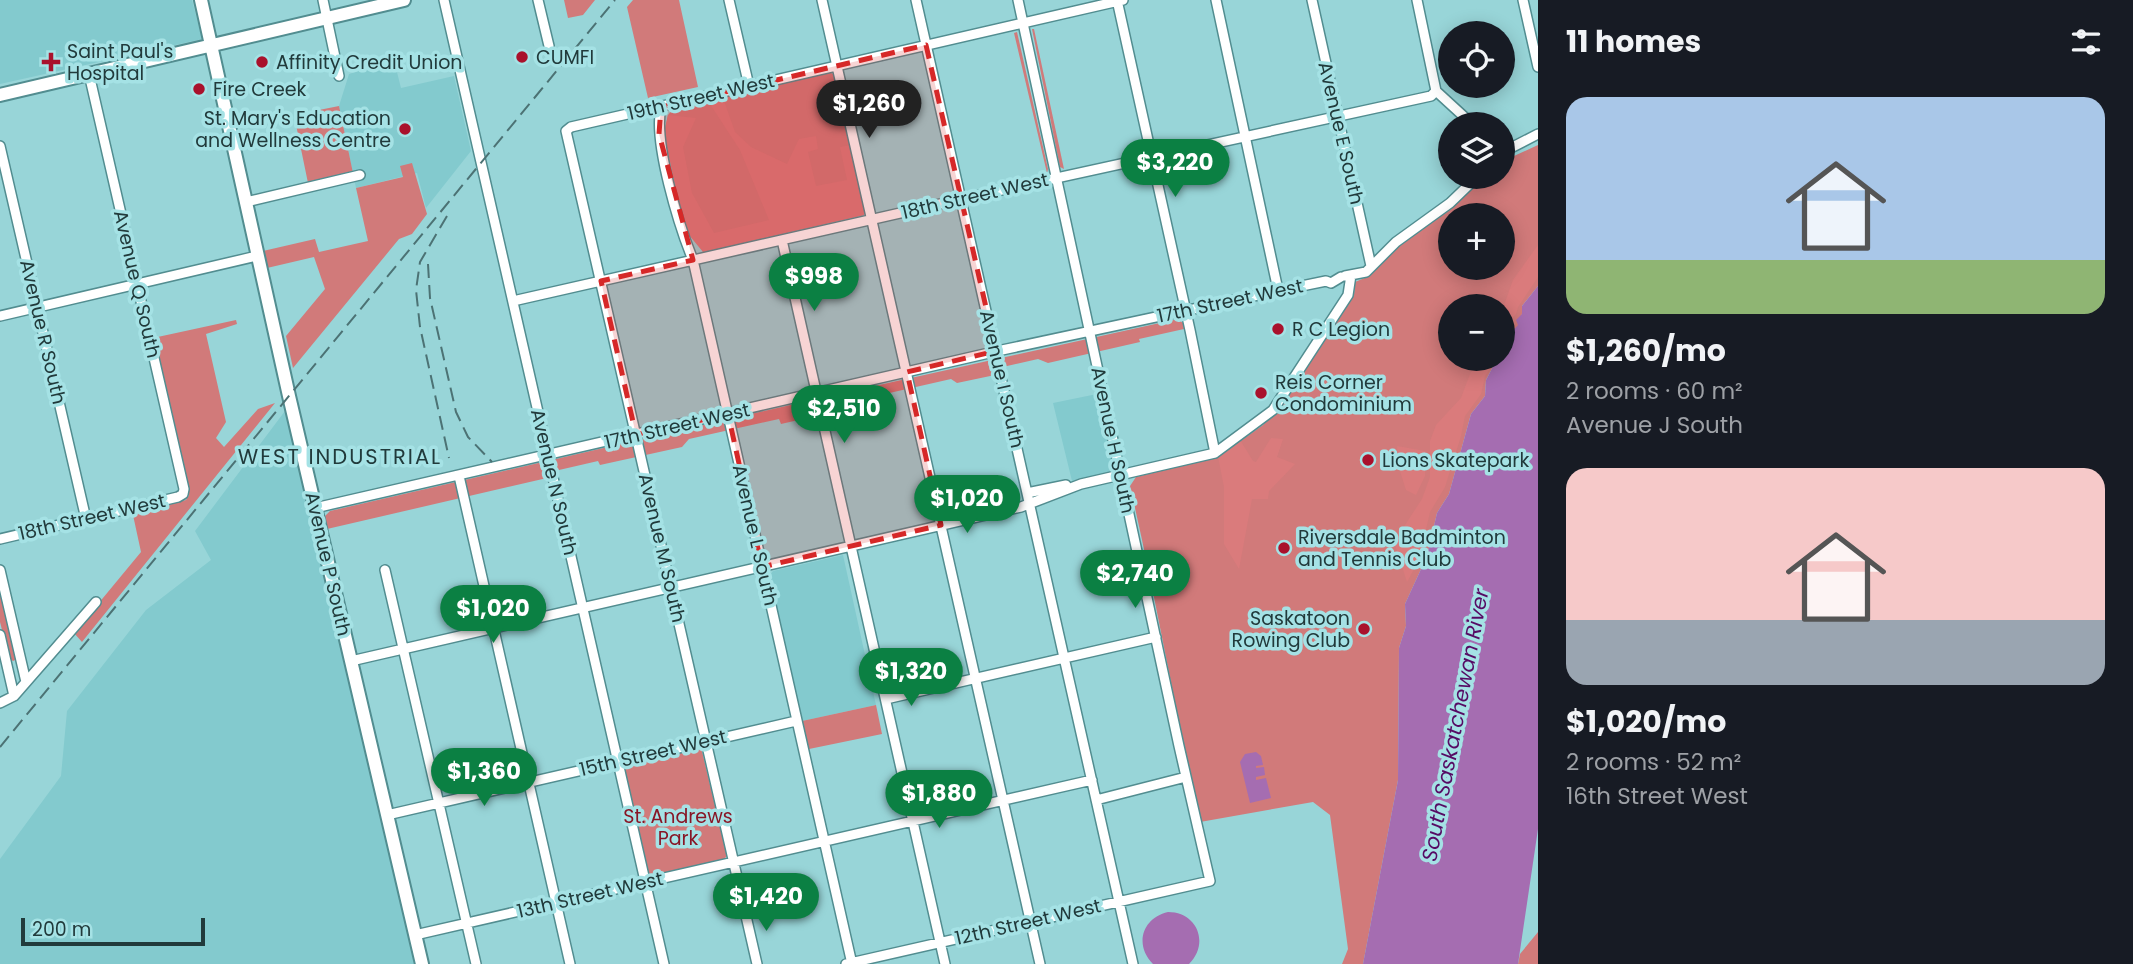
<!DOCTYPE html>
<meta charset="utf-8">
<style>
:root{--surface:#171b24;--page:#20242c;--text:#f1f3f6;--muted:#9ea1a6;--accent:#0b8043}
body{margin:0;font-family:Poppins,sans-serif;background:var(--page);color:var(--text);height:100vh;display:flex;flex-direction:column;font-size:26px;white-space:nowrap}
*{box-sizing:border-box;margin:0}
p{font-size:23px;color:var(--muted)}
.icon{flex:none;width:38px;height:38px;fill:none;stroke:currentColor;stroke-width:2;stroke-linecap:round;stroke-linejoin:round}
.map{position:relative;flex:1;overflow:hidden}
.panel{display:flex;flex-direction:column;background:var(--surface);width:595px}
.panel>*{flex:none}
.fabs{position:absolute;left:1438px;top:21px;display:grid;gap:14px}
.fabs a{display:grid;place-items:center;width:77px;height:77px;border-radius:50%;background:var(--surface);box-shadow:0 4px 18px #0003;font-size:35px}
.scale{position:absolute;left:21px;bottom:18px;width:184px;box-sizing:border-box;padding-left:7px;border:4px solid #213a3b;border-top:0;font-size:19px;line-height:24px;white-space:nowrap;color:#213a3b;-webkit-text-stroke:5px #a5e2e5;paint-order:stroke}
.price{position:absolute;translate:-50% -60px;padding:0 16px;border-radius:24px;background:var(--accent);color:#fff;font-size:23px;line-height:46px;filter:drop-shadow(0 2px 4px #0008)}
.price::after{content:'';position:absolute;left:50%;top:42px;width:21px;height:16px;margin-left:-10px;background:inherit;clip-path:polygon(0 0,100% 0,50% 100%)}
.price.current{background:#222;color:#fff}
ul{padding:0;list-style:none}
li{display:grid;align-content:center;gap:14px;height:371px;padding:0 28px}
li span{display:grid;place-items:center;height:217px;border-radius:21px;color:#555}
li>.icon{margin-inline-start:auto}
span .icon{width:126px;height:126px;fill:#fffc;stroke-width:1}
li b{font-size:30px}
h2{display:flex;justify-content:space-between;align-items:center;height:84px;padding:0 28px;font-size:30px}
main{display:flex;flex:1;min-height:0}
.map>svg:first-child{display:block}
</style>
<main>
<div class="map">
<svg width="1538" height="964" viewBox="0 0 1538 964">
<rect width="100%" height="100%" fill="#98d5d8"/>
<!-- built -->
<path fill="#83cace" d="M0,0H192L202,39L0,84Z
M394,60L401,88L454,76L471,151L426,208L417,173L356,188L339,106L349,74Z
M1097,394L1114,471L1072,481L1053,403Z
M285,411L416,964H0V859L61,776L67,711L146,610L211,560L195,531Z
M843,555L876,705L802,721L770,575L773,571Z"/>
<!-- green -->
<path fill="#d17a7a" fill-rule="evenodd" d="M564,0H595L583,15L568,18Z
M633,0H679L698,87L648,98L627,7Z
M1032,29H1034L1064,169L1060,167Z
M1017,32L1048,169L1047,173L1014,33Z
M830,72L834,75L865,211L864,215L703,252L664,133L668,115L672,110Z
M339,106L353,173L308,183L294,115Z
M1538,145V286L1522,306V314L1511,348L1503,354V306H1451V359H1497L1486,380L1485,396L1471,414L1449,494L1437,513L1427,556L1405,604L1406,626L1399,648L1398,780L1363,964H1342L1348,949L1330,815L1313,802L1200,822C1175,710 1156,598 1130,486L1136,477L1218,457L1263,425L1276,411L1354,295L1355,282L1367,277L1400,245L1450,210L1485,177H1503V161ZM1451,215H1503V268H1451Z
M412,163L427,214L412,234L399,239L293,368L286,336L325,289L314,257L267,268L263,251L315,239L319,252L368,241L356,188L403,177L400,166Z
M1178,319L1183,323L1184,329L1139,339L1140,342L1048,363L1038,359L994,369L995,375L957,383L951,379L863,399L864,405L781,424L779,419L689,439L682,447L600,465L598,461L546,473L547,478L327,529L325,516L330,511L834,395Z
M236,320L237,324L206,334L226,422L216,438L224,447L258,409L275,403L82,642L74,633L141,552L133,515L134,512L186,500L189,495L153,338Z
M0,580L17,659L13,661L9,658L0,622Z
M876,705L882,734L809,749L802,721Z
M701,747L727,856L723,860L654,876L648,875L624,767Z
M1538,932V964H1518L1520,954Z"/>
<!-- forest -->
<path fill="#da7b7c" d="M723,98L735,132L751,147L787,164L799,139L816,136L818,149L808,152L816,186L847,180L840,147L850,145L865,211L864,215L703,252L684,229L664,133L668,115L696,118L683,147L692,193L714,233L769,220L740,150L708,101Z
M1538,245V277L1518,307L1516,314L1511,319L1505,334L1503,348V308L1513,280Z
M1480,359H1496L1485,376L1481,394L1465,416L1461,436L1445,487L1430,512L1419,560L1407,582L1394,542L1422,499L1430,477V441L1436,425L1461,398L1470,374Z
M1271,438L1283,439L1277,457L1295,464L1269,491L1268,499H1252L1239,569L1224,544V487L1218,457L1240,440L1253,461L1256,462Z
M1397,446L1425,451V476L1416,495L1406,490L1399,468Z"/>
<!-- water -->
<path fill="#a56db1" d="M1538,286V829L1518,964H1363L1398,780L1399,648L1406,626L1405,604L1427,556L1437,513L1449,494L1471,414L1485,396L1486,380L1497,359H1503V354L1511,348L1509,335L1518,325L1516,320L1522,314V306Z
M1256,752L1261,756L1263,765L1256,766V768L1264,767L1265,775L1256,777V780L1266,778L1271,798L1250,803L1240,762L1245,754Z
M1168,912C1197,912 1210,943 1189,964H1153C1134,945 1142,918 1168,912Z"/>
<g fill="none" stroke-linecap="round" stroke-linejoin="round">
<!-- minor casing -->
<g stroke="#528d90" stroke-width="12">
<path id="minor" d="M323,0L339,76
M444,0L664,964
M538,0L549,46
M729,0L749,86
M822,0L1040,964
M916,0L1133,964
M1117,0L1190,330L1215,453
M1216,0L1278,290
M1312,0L1371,266
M1417,0L1436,91L1472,124
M1523,0L1538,67
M661,107C653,142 679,226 693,260L852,964
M0,146L86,519
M1503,152L1538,134
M246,202L360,175
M782,240L945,964
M1345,276L1366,272L1396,242L1450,203L1477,177
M513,301L1006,189L1431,96L1436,91
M0,316L257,256
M459,476L570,964
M1027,493L1066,485
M315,508L1002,350L1287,289L1326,281L1331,283L1341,277
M0,539L178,497L183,494L184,489L89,74
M0,570L26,682
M385,570L476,964
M0,635L14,696
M351,661L1021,507L1081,484L1215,453L1273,410L1348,295L1351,275
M886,699L1156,637
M0,703L14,696L96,602
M1096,800L1186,777
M387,815L796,721
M415,935L1092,780
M757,964L566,131L571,127L1123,0
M846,964L1210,881L1179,746L1018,0"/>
</g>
<!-- major casing -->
<g stroke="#528d90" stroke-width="16">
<path id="major" d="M201,0L289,396L422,964
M0,95L404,0"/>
</g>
<!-- minor -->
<use href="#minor" stroke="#fff" stroke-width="9"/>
<!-- major -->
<use href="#major" stroke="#fff" stroke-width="12"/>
<!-- rail -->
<path stroke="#4c7274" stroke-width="2" stroke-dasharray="14 7" stroke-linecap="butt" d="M447,216L420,262L416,290L420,327L449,458
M428,264L430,298L456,412L468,437L492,462
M0,747L615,0"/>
</g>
<!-- marked area -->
<path fill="#d62828" fill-opacity="0.2" stroke="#d62828" stroke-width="5" stroke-dasharray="14 9" stroke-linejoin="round" d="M926,45L996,351L907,372L941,525L762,567L728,414L636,435L601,281L693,260L659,134L661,107Z"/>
<!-- markers -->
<g fill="#a9112c" stroke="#a5e2e5" stroke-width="2.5">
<circle cx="522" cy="57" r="7"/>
<path d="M47.5 51.5h7v7h7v7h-7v7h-7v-7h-7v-7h7z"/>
<circle cx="262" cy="62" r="7"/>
<circle cx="199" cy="89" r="7"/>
<circle cx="405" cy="129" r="7"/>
<circle cx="1278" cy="329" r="7"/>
<circle cx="1261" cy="393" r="7"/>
<circle cx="1368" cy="460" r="7"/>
<circle cx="1284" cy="548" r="7"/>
<circle cx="1364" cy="629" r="7"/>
</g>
<g text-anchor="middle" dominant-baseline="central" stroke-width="7" stroke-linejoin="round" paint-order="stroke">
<!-- poi labels -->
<g font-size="19" fill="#213a3b" stroke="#a5e2e5" text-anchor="start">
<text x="67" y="51">Saint Paul's<tspan x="67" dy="22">Hospital</tspan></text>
<text x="536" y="57">CUMFI</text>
<text x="276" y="62">Affinity Credit Union</text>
<text x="213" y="89">Fire Creek</text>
<text x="391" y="118" text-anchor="end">St. Mary's Education<tspan x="391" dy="22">and Wellness Centre</tspan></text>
<text x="1292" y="329">R C Legion</text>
<text x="1275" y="382">Reis Corner<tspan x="1275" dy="22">Condominium</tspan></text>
<text x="1382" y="460">Lions Skatepark</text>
<text x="1298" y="537">Riversdale Badminton<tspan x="1298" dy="22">and Tennis Club</tspan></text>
<text x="1350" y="618" text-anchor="end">Saskatoon<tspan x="1350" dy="22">Rowing Club</tspan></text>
</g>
<!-- street labels -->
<g font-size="19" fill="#213a3b" stroke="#a5e2e5">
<text transform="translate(701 97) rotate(-13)">19th Street West</text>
<text transform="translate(1341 133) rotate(77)">Avenue E South</text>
<text transform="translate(975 196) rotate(-13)">18th Street West</text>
<text transform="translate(137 284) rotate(77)">Avenue Q South</text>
<text transform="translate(1230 301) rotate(-12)">17th Street West</text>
<text transform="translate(43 332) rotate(77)">Avenue R South</text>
<text transform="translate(1002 379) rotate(77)">Avenue I South</text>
<text transform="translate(677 426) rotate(-13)">17th Street West</text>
<text transform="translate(1113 440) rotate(78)">Avenue H South</text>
<text transform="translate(554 482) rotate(77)">Avenue N South</text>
<text transform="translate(92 517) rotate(-13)">18th Street West</text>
<text transform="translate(755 535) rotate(77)">Avenue L South</text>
<text transform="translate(662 548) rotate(77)">Avenue M South</text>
<text transform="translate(328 564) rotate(77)">Avenue P South</text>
<text transform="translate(653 753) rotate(-13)">15th Street West</text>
<text transform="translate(590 895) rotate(-13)">13th Street West</text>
<text transform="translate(1028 922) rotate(-13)">12th Street West</text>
</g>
<!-- park labels -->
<g font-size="19" fill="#881525" stroke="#a5e2e5">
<text x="678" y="816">St. Andrews<tspan x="678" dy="22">Park</tspan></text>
</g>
<!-- neighbourhood labels -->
<g font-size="21" letter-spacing="2" fill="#213a3b" stroke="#a5e2e5">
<text x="340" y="456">WEST INDUSTRIAL</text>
</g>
<!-- water labels -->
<g font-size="21" font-style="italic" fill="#560b64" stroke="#a5e2e5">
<text transform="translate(1455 725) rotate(-79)">South Saskatchewan River</text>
</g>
</g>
</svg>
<div class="fabs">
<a><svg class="icon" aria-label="locate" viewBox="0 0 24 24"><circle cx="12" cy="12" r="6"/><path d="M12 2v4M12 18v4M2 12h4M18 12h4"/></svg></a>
<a><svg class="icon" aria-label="layers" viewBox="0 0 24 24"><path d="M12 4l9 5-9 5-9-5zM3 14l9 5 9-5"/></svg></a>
<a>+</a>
<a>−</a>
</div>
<div class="scale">200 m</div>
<b class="price current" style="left:869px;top:140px">$1,260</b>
<b class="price" style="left:1175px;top:199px">$3,220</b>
<b class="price" style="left:814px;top:313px">$998</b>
<b class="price" style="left:844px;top:445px">$2,510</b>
<b class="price" style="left:967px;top:535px">$1,020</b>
<b class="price" style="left:1135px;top:610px">$2,740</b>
<b class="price" style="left:493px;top:645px">$1,020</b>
<b class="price" style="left:911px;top:708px">$1,320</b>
<b class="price" style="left:484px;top:808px">$1,360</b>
<b class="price" style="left:939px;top:830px">$1,880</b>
<b class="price" style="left:766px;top:933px">$1,420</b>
</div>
<section class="panel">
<h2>11 homes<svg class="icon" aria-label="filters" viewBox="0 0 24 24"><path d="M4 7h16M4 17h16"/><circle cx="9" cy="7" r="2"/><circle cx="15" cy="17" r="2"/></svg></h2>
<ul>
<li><span style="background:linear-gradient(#a9c7e8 75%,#8fb573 0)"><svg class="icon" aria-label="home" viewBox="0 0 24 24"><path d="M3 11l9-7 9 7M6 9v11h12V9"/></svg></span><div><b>$1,260/mo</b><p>2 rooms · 60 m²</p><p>Avenue J South</p></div></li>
<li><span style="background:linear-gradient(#f6c9c9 70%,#9aa5b1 0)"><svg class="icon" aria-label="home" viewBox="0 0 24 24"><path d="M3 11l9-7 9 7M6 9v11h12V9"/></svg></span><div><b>$1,020/mo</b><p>2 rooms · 52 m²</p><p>16th Street West</p></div></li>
</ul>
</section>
</main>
